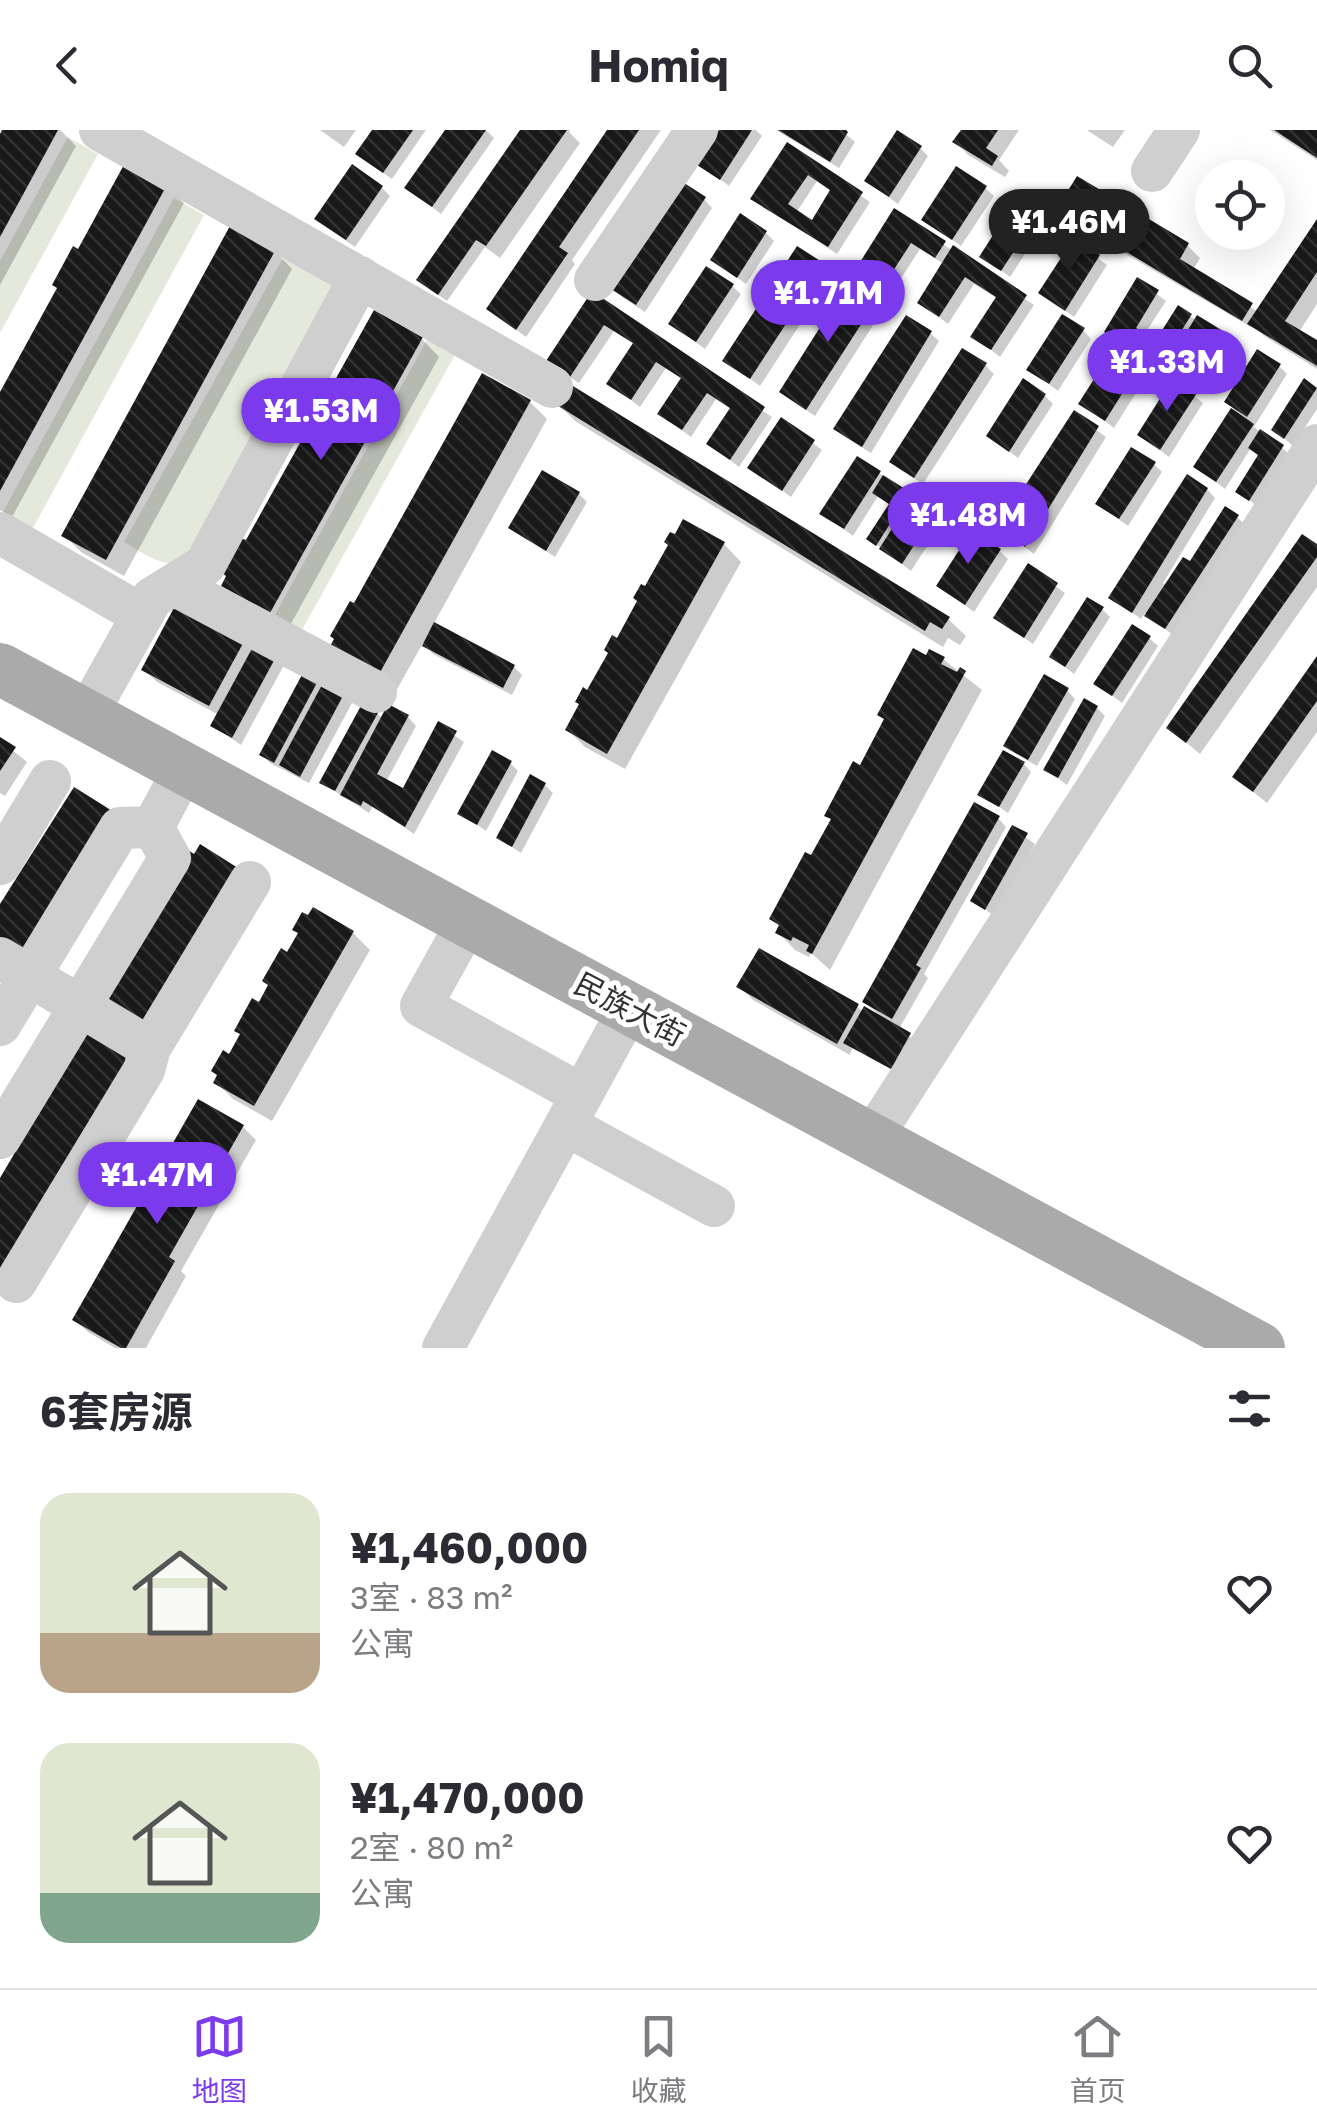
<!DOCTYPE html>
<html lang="zh">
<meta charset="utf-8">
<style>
:root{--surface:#fff;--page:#f2f2f3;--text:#2b2b33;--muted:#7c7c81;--line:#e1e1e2;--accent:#7c3aed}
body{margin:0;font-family:"Golos Text","Noto Sans SC",sans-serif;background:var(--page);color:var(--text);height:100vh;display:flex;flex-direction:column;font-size:38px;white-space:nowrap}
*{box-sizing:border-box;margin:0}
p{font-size:32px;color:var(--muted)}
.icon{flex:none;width:55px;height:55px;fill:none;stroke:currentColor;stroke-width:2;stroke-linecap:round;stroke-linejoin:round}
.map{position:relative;height:1218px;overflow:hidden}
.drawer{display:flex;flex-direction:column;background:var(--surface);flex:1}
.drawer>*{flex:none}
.fabs{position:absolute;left:1195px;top:30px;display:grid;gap:20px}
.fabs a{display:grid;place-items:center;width:90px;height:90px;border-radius:50%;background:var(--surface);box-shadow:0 10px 40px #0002;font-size:50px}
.price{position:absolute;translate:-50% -85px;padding:0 22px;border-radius:35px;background:var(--accent);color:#fff;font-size:32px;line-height:65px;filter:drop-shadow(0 2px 5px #0008)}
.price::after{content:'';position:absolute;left:50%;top:60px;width:30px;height:22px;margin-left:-15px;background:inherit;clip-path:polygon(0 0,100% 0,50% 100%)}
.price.active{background:#222;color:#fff}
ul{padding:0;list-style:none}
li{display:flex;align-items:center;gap:30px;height:250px;padding:0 40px}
li span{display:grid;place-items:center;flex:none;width:280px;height:200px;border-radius:30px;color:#555}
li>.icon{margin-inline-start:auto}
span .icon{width:120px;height:120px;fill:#fffc;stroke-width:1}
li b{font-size:42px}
h2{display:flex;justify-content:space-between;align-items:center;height:120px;padding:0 40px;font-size:42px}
header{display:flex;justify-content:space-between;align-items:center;height:130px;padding:0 40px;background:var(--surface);font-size:45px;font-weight:700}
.tab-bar{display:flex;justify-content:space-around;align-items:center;height:140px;border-top:2px solid var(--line);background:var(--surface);font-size:28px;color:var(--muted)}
.tab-bar a{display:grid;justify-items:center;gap:5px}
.tab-bar .active{color:var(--accent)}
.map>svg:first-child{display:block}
</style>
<header><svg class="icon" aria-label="back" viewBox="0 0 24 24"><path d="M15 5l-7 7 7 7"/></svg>Homiq<svg class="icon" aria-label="search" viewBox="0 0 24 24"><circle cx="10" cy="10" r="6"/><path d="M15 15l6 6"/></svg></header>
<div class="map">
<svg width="1317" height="1218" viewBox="0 0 1317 1218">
<defs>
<pattern id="building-back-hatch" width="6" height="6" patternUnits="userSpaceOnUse" patternTransform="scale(2.5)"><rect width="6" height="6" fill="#191919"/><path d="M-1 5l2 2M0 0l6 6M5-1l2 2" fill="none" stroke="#323232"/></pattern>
</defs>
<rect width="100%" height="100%" fill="#fff"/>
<!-- green -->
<path fill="#e5e9dc" d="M68,7L98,24L0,203V131Z
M174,68L204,85L33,398L3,382Z
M290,127L333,154L187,430C164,441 144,423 124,412L282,130Z
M428,208L456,223L298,507L271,492Z"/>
<!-- shadow -->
<path fill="#0003" fill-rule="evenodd" d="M5,0H60L76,16L0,155V9Z
M320,0H356L344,17Z
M375,0H426L392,49L367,32Z
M448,0H486L494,8L441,84L408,58Z
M523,0H570L569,2L580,13L500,128L485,117L447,171L428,158Z
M610,0H661L572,130L575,134L526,207L489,179Z
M722,0H756L762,6L729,56L700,34Z
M776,0H841L855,12L839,38Z
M964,0H1019L999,30L1009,41L1005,47L968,25L956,12Z
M1087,0H1125L1113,17Z
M1270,0H1317V30Z
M788,16L870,72L837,124L753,68ZM817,51L832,62L812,93L796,83Z
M920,18L928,26L898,74L867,51Z
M166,55L184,73L12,387L0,380V267L79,122Z
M382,58L390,66L355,117L326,97Z
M985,58L994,66L961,116L924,90Z
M704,69L712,78L645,182L622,167L614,159Z
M1059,80L1187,115L1200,128L1193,140L1258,182L1317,94V174L1299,202L1317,213V239L1264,206L1252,195L1251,197L1072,93Z
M895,82L1034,175L1000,227L973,206L998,169L974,154L948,194L920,172L944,134L920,119L893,161L860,137Z
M1035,87L1043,96L1010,147L982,127Z
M766,103L774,111L746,154L713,130Z
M1075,111L1107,135L1074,187L1041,163Z
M797,119L832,145L760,256L725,230Z
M275,121L292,139L124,446L81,422L64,405Z
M1138,150L1166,171L1144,205L1157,213L1190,186L1234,215L1204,264L1184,252L1182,256L1203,273L1169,327L1140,305L1176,248L1107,202Z
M732,156L741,164L705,219L671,194Z
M592,165L772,287L739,337L709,314L732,280L716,269L691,307L660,284L683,250L666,238L640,277L609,253L635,215L614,201L579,253L557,239Z
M876,170L884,178L815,286L791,270L782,262Z
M375,183L422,209L439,227L288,499L241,472L247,414Z
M1083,200L1091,209L1058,261L1029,239Z
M930,203L939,211L871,323L845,307L837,299Z
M1117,218L1149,242L1114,298L1081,273Z
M985,235L994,244L923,354L901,340L892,332Z
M1279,236L1287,244L1254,297L1291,325L1258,377L1238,361L1260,327L1251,318L1225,359L1196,337L1234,279L1227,272Z
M1305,251L1317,259V279L1293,316L1274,300Z
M1045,266L1053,274L1018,328L989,306Z
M530,272L547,289L433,495L514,537L522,545L512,565L433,524L423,513L396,561L337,510L355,476Z
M558,274L948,489L966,506L960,515L948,508L943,517L575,291Z
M1074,284L1106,307L1034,424L1000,399Z
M782,290L822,320L791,367L751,338Z
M1154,334L1162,342L1128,396L1098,374Z
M879,343L945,388L911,441L869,409L891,376L878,366L853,406L822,383Z
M1207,359L1215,368L1163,453L1167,455L1191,434L1237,387L1245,395L1174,506L1145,483L1141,489L1111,467Z
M579,364L587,372L555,427L511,398Z
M724,414L741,432L625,639L585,617L568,600L646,460Z
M1317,417V457L1200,624L1169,598Z
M1000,421L1008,429L974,482L939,456Z
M1029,437L1065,463L1033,514L996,488Z
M1102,479L1110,487L1074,544L1052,527Z
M245,508L284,535L241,615L213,596L219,585L157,552L144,539Z
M1149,508L1158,516L1122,573L1097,554Z
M943,529L982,560L830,840L811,823L809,827L795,820L778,802L781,797L772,789L833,691L827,685Z
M1317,530V602L1267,673L1235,647Z
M305,544L352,573L309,653L270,633L262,624Z
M1067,560L1075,569L1037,636L1016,624L1007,616Z
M1097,578L1105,586L1067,655L1047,640Z
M377,583L383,589L408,587L416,596L386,652L404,661L439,595L464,612L414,704L373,676L369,683L322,653Z
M0,610L27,632L5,666L0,663Z
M510,633L518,641L486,701L460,683Z
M1023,633L1031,642L1008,683L981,664Z
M545,655L553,663L521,723L499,708Z
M998,688L1006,697L924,844L928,848L899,899L918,913L902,942L853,915L850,925L753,870L740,857L857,876L863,882L880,886L865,872Z
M1013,698L1035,714L994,786L973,770Z
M353,803L370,820L272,991L233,969L216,952L288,825Z
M243,997L256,1010L181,1141L186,1146L146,1218H115L88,1202L75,1190Z"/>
<!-- building -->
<path fill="url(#building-back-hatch)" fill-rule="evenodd" d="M2,0H58L0,107V4Z
M372,0H413L383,43L355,24Z
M445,0H486L432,77L404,58Z
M520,0H567L486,116L476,110L438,165L416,150Z
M607,0H639L559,117L568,123L516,200L486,179Z
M719,0H752L720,50L697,35Z
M778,0H846L848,2L830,32Z
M897,0L922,16L889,67L864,51Z
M961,0H998L986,18L998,26L992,36L952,12Z
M1274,0H1317V28Z
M787,12L863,62L828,117L750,69ZM808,45L830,60L812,90L788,74Z
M126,31L168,53L0,361V262L57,158L52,155L73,116L78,119Z
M352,34L383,56L346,110L314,89Z
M956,36L987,56L952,110L921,90Z
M1077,46L1189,113L1180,129L1253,173L1242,191L1056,80Z
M681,51L706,67L636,175L611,159Z
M1015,71L1037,86L1001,141L979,127Z
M894,78L946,111L935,128L911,113L884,155L857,137Z
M740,83L767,101L737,148L710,130Z
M1317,89V142L1285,191L1317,210V236L1247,194Z
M231,94L276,119L106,430L61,406Z
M1074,108L1100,125L1065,181L1038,163Z
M953,115L1027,165L991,220L970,207L996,167L965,147L939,187L917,173Z
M797,116L825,134L750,249L722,231Z
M706,136L734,154L696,212L668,194Z
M1137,147L1159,160L1136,198L1156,210L1178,175L1192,184L1159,236L1104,202Z
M850,150L878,168L806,280L779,262Z
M592,161L765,277L730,330L706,314L730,278L707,263L682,300L657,284L681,248L656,232L631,270L606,254L633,213L604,195L570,247L546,231Z
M374,180L423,207L270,483L221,456L226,446L222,443L241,408L246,410Z
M1062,184L1085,198L1049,254L1026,240Z
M906,185L932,201L862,317L833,299Z
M1197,185L1228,204L1195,258L1164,239Z
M1116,215L1142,232L1105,291L1078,274Z
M962,218L987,233L914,348L889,332Z
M1257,219L1281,234L1247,287L1224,272Z
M482,243L531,270L378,546L329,518L334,509L330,506L350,471L354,473Z
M1023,248L1046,264L1009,322L986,306Z
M1173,248L1197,263L1160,320L1137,305Z
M1304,248L1317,258L1284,309L1271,300Z
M568,253L950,487L942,499L930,492L925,501L555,274Z
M1231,278L1254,294L1216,352L1193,337Z
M1074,280L1099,296L1025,417L997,399Z
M781,287L815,310L782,361L747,338Z
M1260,299L1284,315L1249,371L1235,362L1258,325L1248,318Z
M1131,317L1156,332L1119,389L1095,374Z
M857,326L881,341L844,399L819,384Z
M542,340L580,362L546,421L508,398Z
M1187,344L1208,358L1132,483L1108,468Z
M883,345L910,362L876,416L866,409L889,374L872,363Z
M915,363L938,378L902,434L879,419Z
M1225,376L1239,385L1165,499L1144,486L1183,427L1190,431Z
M683,389L725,412L607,624L565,600L579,574L575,572L583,557L587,560L608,523L604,520L612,505L617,508L637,471L633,468L641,454L645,456L668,415L664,412L670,402L675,404Z
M972,400L1001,419L965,475L936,456Z
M1302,404L1317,414V427L1186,613L1166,598Z
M1028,433L1058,453L1024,508L993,488Z
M1087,467L1104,477L1065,537L1049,527Z
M178,470L247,506L209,576L141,540Z
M434,492L515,535L503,558L422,516Z
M1132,494L1151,506L1112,566L1093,554Z
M255,513L277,525L232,608L210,596Z
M913,518L926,525L929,519L945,527L941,534L957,542L960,537L966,541L812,824L806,821L809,815L793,807L791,811L775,803L779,795L769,789L805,722L811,725L831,689L824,686L853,631L860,635L884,589L877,585Z
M1317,526V571L1253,662L1232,647Z
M304,541L319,549L274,633L259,625Z
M1044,544L1069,558L1028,630L1003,616Z
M324,551L345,562L300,647L279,635Z
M1084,568L1098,576L1058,648L1043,640Z
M363,572L379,581L335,661L319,653Z
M388,574L409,585L377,644L403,658L438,591L457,601L405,697L363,671L361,676L340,665Z
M0,607L16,617L0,641Z
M492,620L512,631L477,695L457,684Z
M1003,620L1025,632L999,677L977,665Z
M530,644L546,653L512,717L496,708Z
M74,657L114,682L21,830L0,817V774Z
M974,672L1000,686L916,835L921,838L892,889L862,872Z
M1012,695L1028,703L985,780L970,771Z
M200,714L238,738L142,892L104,868L188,720L194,724Z
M313,777L354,801L254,976L213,953L217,945L211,941L223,920L229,924L240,904L234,901L252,868L259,872L268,855L262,851L281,818L287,822L298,803L292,800L302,782L308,785Z
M759,818L859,874L837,914L736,857Z
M864,876L911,903L891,939L843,913Z
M91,893L134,918L0,1147V1048Z
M198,969L244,995L169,1127L175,1131L126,1218H121L72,1190Z"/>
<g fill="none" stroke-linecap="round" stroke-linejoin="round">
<!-- minor -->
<path stroke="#cfcfcf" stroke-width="42" d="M100,0L552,257
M1152,41L1179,0
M595,150L697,0
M0,403L140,484
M174,455L376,562
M86,586L152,468L205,435L360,147
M153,697L184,639
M0,734L50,651
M468,791L421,876L582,965
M0,828L150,918
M0,895L120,698L153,697L170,728L0,1008
M566,995L714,1076
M871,1009L1317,315
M16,1152L144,940L150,918L250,752
M443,1218L629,879"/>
<!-- major -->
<path stroke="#aaa" stroke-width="52" d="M0,539L1259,1218"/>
</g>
<g text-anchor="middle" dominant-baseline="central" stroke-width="10" stroke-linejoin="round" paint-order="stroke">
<!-- street labels -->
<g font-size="30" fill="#323232" stroke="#fff">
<text transform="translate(630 879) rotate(28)">民族大街</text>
</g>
</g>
</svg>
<div class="fabs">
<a><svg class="icon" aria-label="locate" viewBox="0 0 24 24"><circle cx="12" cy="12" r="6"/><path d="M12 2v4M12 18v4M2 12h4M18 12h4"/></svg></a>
</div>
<b class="price active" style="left:1069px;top:144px">¥1.46M</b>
<b class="price" style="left:828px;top:215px">¥1.71M</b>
<b class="price" style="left:1167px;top:284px">¥1.33M</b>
<b class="price" style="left:321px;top:333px">¥1.53M</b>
<b class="price" style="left:968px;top:437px">¥1.48M</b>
<b class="price" style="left:157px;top:1097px">¥1.47M</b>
</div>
<section class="drawer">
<h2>6套房源<svg class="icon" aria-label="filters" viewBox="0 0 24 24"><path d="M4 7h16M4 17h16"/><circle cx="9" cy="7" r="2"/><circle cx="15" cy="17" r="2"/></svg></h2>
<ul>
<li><span style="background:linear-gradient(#dfe7d0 70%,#b9a48a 0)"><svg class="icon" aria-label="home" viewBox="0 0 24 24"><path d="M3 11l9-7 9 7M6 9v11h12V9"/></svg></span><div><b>¥1,460,000</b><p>3室 · 83 m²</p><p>公寓</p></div><svg class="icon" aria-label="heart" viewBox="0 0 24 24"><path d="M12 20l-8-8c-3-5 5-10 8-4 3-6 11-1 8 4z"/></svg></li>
<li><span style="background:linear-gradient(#dfe7d0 75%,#7fa58c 0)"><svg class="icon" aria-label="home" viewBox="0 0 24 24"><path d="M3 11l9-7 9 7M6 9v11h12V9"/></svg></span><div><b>¥1,470,000</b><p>2室 · 80 m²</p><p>公寓</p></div><svg class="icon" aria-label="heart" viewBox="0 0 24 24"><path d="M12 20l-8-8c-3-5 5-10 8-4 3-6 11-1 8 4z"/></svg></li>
</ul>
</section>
<nav class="tab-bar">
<a class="active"><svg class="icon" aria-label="map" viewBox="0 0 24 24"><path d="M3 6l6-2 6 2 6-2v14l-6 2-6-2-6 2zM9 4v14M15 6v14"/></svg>地图</a>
<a><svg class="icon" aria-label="saved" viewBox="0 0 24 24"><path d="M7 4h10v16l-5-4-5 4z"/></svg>收藏</a>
<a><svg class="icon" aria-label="home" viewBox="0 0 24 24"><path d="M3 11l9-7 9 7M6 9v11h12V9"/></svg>首页</a>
</nav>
